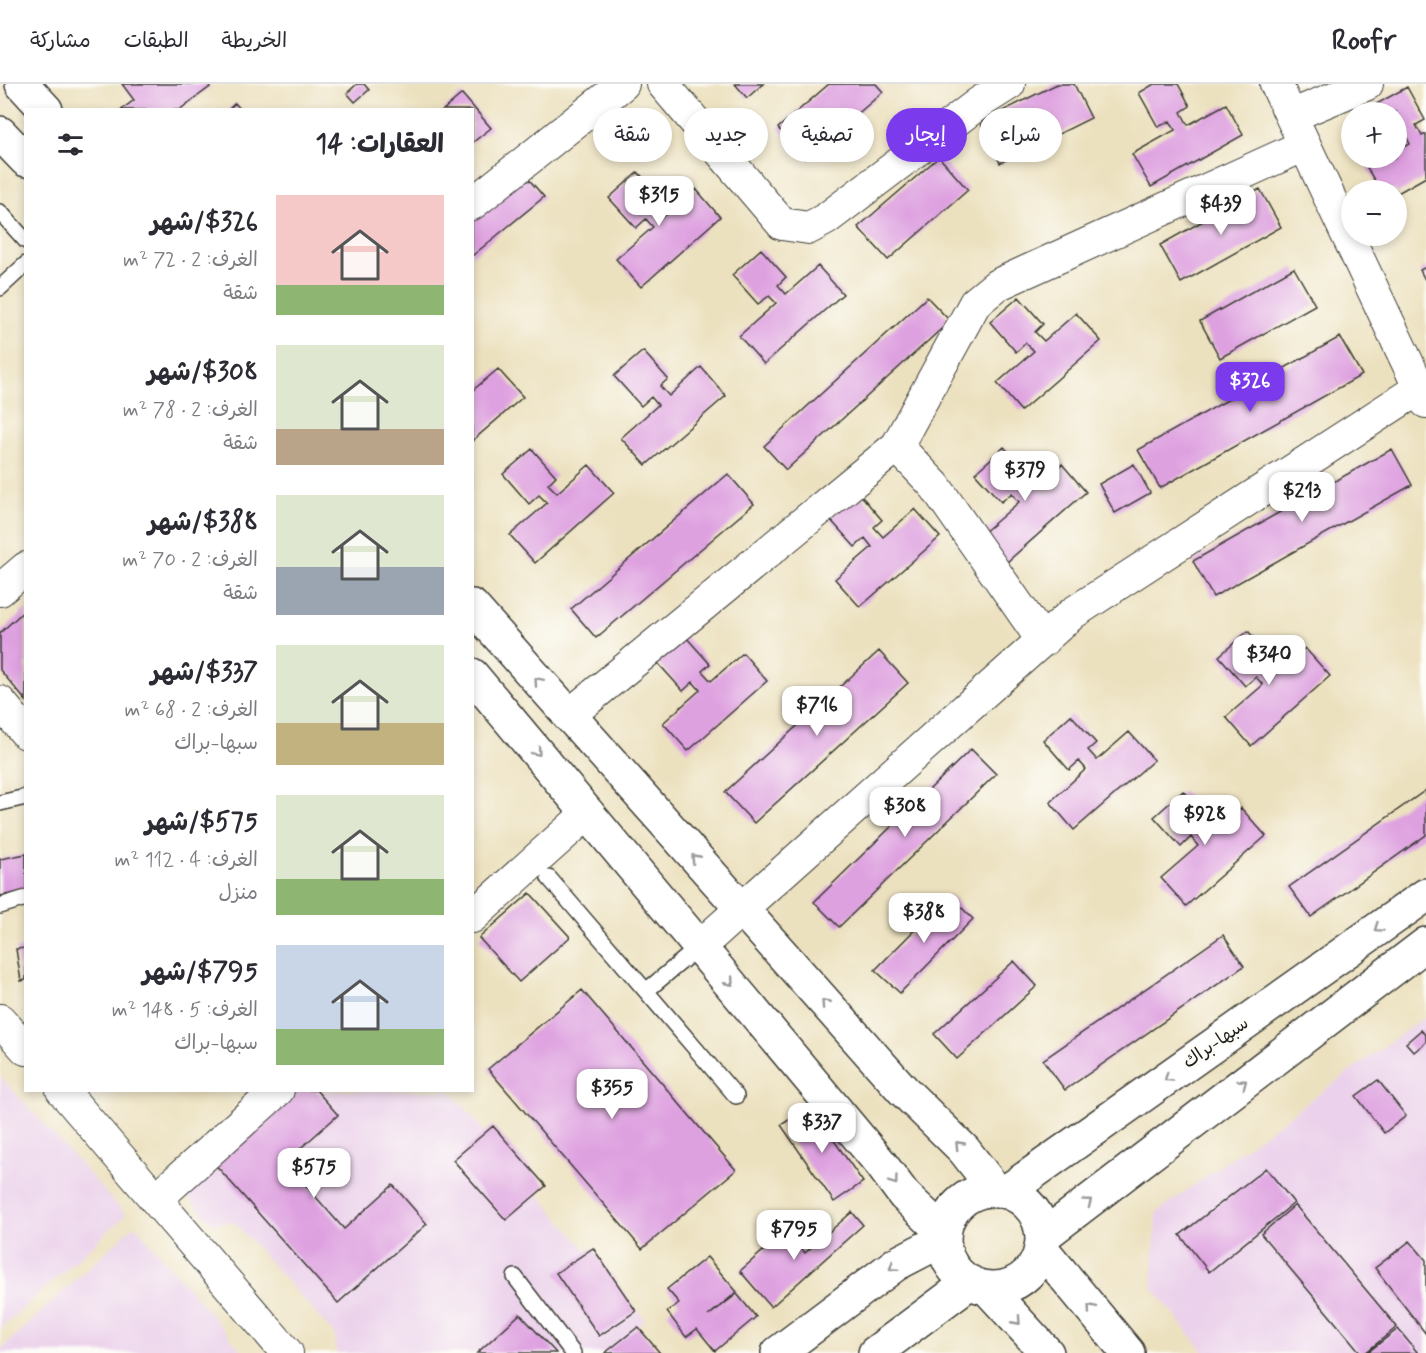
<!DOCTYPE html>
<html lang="ar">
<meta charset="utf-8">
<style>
:root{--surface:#fff;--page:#f2f2f3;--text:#2b2b33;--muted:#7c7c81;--line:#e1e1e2;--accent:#7c3aed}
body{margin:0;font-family:Mynerve,"Playpen Sans Arabic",sans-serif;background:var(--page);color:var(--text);direction:rtl;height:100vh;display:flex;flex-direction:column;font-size:22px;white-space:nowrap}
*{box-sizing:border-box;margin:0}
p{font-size:20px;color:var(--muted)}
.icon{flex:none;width:33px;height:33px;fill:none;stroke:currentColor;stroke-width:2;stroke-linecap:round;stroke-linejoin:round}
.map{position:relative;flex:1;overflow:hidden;direction:ltr}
.drawer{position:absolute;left:24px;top:24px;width:450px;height:984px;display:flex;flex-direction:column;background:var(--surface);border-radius:0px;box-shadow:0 3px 9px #0003;direction:rtl}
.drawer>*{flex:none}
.banner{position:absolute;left:492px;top:24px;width:570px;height:54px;direction:rtl;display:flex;gap:12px}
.tools{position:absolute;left:1341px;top:18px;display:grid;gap:12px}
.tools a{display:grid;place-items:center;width:66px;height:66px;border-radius:50%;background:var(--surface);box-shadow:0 3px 9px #0003;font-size:30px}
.price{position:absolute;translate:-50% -51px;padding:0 14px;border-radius:12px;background:#fff;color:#222;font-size:20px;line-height:39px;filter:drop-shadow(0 2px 3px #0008)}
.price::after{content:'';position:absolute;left:50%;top:36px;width:18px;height:14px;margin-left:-9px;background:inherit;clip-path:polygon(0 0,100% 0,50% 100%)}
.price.current{background:var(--accent);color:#fff}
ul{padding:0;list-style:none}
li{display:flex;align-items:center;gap:18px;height:150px;padding:0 30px}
li span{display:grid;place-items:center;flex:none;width:168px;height:120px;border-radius:0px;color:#555}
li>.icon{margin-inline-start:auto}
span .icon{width:72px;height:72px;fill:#fffc;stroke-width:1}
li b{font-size:26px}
h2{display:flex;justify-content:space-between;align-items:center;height:72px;padding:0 30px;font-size:26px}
.tag{padding:0 21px;border-radius:27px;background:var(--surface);box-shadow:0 3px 9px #0003;font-size:21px;line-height:54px}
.tag.current{background:var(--accent);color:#fff}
header{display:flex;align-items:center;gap:36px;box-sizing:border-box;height:84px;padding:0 30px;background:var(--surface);border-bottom:2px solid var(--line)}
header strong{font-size:28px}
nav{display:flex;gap:33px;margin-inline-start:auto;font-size:21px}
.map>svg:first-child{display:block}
</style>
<header>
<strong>Roofr</strong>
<nav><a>الخريطة</a><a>الطبقات</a><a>مشاركة</a></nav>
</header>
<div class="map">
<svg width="1426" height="1269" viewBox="0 0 1426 1269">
<rect width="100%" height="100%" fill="#fdfcf7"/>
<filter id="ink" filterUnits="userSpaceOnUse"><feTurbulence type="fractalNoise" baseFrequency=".0167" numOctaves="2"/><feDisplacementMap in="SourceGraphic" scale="12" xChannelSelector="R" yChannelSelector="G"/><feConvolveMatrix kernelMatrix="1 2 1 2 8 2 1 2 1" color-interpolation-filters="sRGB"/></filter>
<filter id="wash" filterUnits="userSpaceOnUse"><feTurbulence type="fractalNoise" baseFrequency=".008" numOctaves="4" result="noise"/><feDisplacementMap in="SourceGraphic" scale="24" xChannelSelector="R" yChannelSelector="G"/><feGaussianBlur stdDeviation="1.35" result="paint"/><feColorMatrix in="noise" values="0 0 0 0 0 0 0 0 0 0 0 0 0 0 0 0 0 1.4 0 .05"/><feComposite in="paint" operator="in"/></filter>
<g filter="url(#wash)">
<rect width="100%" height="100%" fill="#ece1bf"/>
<!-- built -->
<path fill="#ebd1eb" d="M1426,932V1269H1205L1152,1203L1156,1129Z
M0,992L126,1131L0,1245Z
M294,1007H450L645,1235L612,1269H336L335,1251L234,1138L212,1139L180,1104Z
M135,1141L243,1269H0V1266Z"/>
<g id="blocks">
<!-- building -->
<path fill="#dea1e0" d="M122,0H208L210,3L179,26H121L134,16Z
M357,0H364L369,6L355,18L347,9Z
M735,0H763L747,14Z
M829,0H876L883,8L805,75L778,44Z
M1057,0H1074L1091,34L1000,79L980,38Z
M1154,0H1178L1190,22L1181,28L1188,41L1226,20L1243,51L1151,103L1132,70L1175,46L1170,37L1158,43L1139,9Z
M1407,3L1425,36L1416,41L1422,52L1426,50V93L1396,110V106H1380L1367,84L1385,74H1396V67L1410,60L1405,50L1396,55V28H1377L1373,22Z
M462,10L491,44L472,59V26H443Z
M235,19L241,26H228Z
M939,73L968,106L888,176L858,143Z
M520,85L544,113L472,172V124Z
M638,88L663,116L655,124L663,133L696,105L720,133L641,203L616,175L653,143L646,135L636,144L609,114Z
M1260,105L1281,143L1181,199L1160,161Z
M761,165L786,193L778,201L786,210L818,182L843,210L764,280L739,252L776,219L769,212L758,220L732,191Z
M1426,183V198L1420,186Z
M1294,184L1315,221L1220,274L1200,237Z
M927,213L950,237L786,386L764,362Z
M1019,213L1043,240L1035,248L1044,257L1076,229L1101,257L1021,327L997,299L1034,267L1026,259L1016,268L990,238Z
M1340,253L1362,291L1160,404L1138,366Z
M643,267L668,295L660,302L669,312L701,283L726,312L646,381L621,354L658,321L651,313L641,322L614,292Z
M498,285L523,313L472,357V307Z
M1004,363L1029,391L1021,398L1029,408L1062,380L1086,408L1007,478L982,450L1019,418L1012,409L1001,418L975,389Z
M532,365L556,392L548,400L557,409L589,381L614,409L535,479L510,451L547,419L539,411L529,420L503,390Z
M1392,365L1412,401L1213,513L1193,477Z
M1134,380L1150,409L1115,429L1099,400Z
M728,390L754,420L596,554L571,525Z
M858,408L882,436L874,443L883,453L915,425L940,453L860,523L835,495L872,463L865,454L855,463L829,434Z
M26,525V617L0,586V549Z
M1248,547L1273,575L1265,582L1273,592L1305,564L1330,592L1251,662L1226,633L1263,601L1256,593L1245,602L1219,572Z
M685,552L710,580L702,587L711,597L743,569L767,597L688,667L663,639L700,606L693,598L683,607L656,577Z
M879,567L908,599L754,739L725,708Z
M1071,631L1096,659L1088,666L1097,676L1129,648L1154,676L1074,746L1050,718L1086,685L1079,677L1069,686L1043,656Z
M971,665L996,690L839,843L814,818Z
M1426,706V751L1311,833L1289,803Z
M1183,707L1208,735L1200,742L1209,752L1241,724L1266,752L1186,822L1161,794L1198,762L1191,753L1181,763L1154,733Z
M26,770V807L0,812V775Z
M530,809L570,853L519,898L479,854Z
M949,811L973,835L900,909L875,886Z
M1223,851L1244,882L1065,1006L1043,976Z
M26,864V896L21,897L16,865Z
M1014,877L1037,902L957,975L934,950Z
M582,906L736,1086L642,1165L488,985Z
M1421,946L1426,952V958L1414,968L1406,959Z
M1378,996L1406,1032L1384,1049L1356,1012Z
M294,1006H316L338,1031L285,1078L344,1145L393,1101L427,1140L338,1219L213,1078Z
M810,1022L863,1098L834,1118L781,1041Z
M493,1042L546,1102L506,1136L453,1076Z
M1266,1084L1294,1119L1209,1188L1180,1151Z
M1295,1121L1397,1243L1365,1269H1361L1261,1150Z
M852,1128L863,1141L771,1223L740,1187L786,1147L805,1169Z
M1410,1157L1426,1176V1250L1375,1184Z
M593,1164L636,1227L599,1252L556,1189Z
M707,1173L737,1208L708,1232L737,1210L756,1233L715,1267L697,1245L686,1253L667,1228L679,1219L667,1205Z
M520,1230L556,1269H477Z
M638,1243L660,1269H605Z
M1398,1245L1418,1269H1367Z"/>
</g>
</g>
<g filter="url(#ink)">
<use href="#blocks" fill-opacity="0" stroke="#3b3a34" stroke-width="1.5"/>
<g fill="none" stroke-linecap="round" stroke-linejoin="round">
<!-- service casing -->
<g stroke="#3b3a34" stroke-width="18">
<path id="service" d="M0,128L26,157
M0,204L26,180
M0,719L26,713
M549,794L736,1012
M0,822L26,814
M646,907L700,862
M515,1193L573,1269"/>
</g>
<!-- minor casing -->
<g stroke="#3b3a34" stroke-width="34">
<path id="minor" d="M663,0L782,140L809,144L826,135L979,19L1009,0
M1276,0L1426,318
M1291,32L1367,0
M472,120L623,0
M897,362L975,219L997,201L1305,61
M0,506L26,484
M0,618L26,649
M568,632L897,362L935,402L1043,557
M472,833L588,729
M700,862L1073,529L1426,300
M0,936L26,965
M62,1006L287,1269
M156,1115L278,1006"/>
</g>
<!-- primary casing -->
<g stroke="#3b3a34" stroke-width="36">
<path id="primary" d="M22,0L46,26
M0,49L26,76
M472,522L903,1006L964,1066L996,1107
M472,591L881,1080L904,1111L944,1149
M1041,1164L1128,1269
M987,1204L1047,1269"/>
</g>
<!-- trunk casing -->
<g stroke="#3b3a34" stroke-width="36">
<path id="trunk" d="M944 1155a49 49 0 1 1 98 0a49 49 0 1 1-98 0Z
M1006,1108L1426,811
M1042,1153L1426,860
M778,1269L896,1180L944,1155
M875,1269L970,1198"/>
</g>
<!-- service -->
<use href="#service" stroke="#fff" stroke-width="15"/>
<!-- minor -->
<use href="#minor" stroke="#fff" stroke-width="32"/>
<!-- primary -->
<use href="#primary" stroke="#fff" stroke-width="33"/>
<!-- trunk -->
<use href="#trunk" stroke="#fff" stroke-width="33"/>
</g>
<!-- one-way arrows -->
<defs><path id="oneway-chevron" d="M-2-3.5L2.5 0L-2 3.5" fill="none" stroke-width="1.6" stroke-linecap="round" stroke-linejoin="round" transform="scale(1.5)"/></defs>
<g stroke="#999">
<use href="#oneway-chevron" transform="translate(538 597) rotate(-131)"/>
<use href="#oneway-chevron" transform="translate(537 668) rotate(50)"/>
<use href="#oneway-chevron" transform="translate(695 774) rotate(-132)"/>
<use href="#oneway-chevron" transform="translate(1378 844) rotate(145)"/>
<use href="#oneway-chevron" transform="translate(730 898) rotate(50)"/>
<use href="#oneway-chevron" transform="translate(825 919) rotate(-132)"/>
<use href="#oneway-chevron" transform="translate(1168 994) rotate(145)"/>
<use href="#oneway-chevron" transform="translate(1243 999) rotate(-37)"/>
<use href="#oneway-chevron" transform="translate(959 1061) rotate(-134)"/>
<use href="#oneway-chevron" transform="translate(894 1097) rotate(54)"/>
<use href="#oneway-chevron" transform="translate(1088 1118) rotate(-37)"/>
<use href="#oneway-chevron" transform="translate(893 1183) rotate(146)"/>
<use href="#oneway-chevron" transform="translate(1091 1224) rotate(-130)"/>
<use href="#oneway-chevron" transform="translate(1017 1237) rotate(48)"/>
</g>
</g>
<g text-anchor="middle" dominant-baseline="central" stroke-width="5" stroke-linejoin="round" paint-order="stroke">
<!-- street labels -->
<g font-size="18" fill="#1c1c1c" stroke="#fdfcf7">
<text transform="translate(1216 959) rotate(-35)">سبها-براك</text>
</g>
</g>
</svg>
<div class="tools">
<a>+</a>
<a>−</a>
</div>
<b class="price" style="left:659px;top:143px">$315</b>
<b class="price" style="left:1221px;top:152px">$439</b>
<b class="price current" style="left:1250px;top:329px">$326</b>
<b class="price" style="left:1025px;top:418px">$379</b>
<b class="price" style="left:1302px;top:439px">$213</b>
<b class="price" style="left:1269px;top:602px">$340</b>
<b class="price" style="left:817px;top:653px">$716</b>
<b class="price" style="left:905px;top:754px">$308</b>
<b class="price" style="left:1205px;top:762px">$928</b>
<b class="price" style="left:924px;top:860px">$388</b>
<b class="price" style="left:612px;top:1036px">$355</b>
<b class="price" style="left:822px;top:1070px">$337</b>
<b class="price" style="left:314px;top:1115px">$575</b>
<b class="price" style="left:794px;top:1177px">$795</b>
<div class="banner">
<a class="tag">شراء</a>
<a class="tag current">إيجار</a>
<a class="tag">تصفية</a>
<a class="tag">جديد</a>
<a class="tag">شقة</a>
</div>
<section class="drawer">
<h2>العقارات: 14<svg class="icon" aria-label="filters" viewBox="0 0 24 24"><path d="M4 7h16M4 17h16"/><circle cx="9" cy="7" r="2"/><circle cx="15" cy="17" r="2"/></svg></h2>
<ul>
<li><span style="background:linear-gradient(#f6c9c9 75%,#8fb573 0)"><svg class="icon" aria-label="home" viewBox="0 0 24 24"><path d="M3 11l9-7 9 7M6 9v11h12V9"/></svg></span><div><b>$326/شهر</b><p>الغرف: 2 · 72 m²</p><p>شقة</p></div></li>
<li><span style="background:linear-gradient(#dfe7d0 70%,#b9a48a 0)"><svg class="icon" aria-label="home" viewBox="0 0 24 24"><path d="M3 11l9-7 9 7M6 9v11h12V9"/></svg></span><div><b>$308/شهر</b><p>الغرف: 2 · 78 m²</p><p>شقة</p></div></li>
<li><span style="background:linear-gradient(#dfe7d0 60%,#9aa5b1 0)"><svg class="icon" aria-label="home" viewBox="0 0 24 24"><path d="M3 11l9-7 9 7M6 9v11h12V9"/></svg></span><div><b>$388/شهر</b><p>الغرف: 2 · 70 m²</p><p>شقة</p></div></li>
<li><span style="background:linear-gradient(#dfe7d0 65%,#c2b280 0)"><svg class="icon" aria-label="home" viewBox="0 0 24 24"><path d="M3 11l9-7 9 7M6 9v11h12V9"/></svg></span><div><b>$337/شهر</b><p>الغرف: 2 · 68 m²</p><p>سبها-براك</p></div></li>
<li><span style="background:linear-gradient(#dfe7d0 70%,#8fb573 0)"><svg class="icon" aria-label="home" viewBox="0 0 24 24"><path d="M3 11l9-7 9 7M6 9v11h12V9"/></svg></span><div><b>$575/شهر</b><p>الغرف: 4 · 112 m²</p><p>منزل</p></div></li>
<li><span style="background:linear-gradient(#c9d6e8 70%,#8fb573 0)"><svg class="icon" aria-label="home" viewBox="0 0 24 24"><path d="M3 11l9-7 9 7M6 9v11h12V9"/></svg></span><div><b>$795/شهر</b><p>الغرف: 5 · 148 m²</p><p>سبها-براك</p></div></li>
</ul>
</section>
</div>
